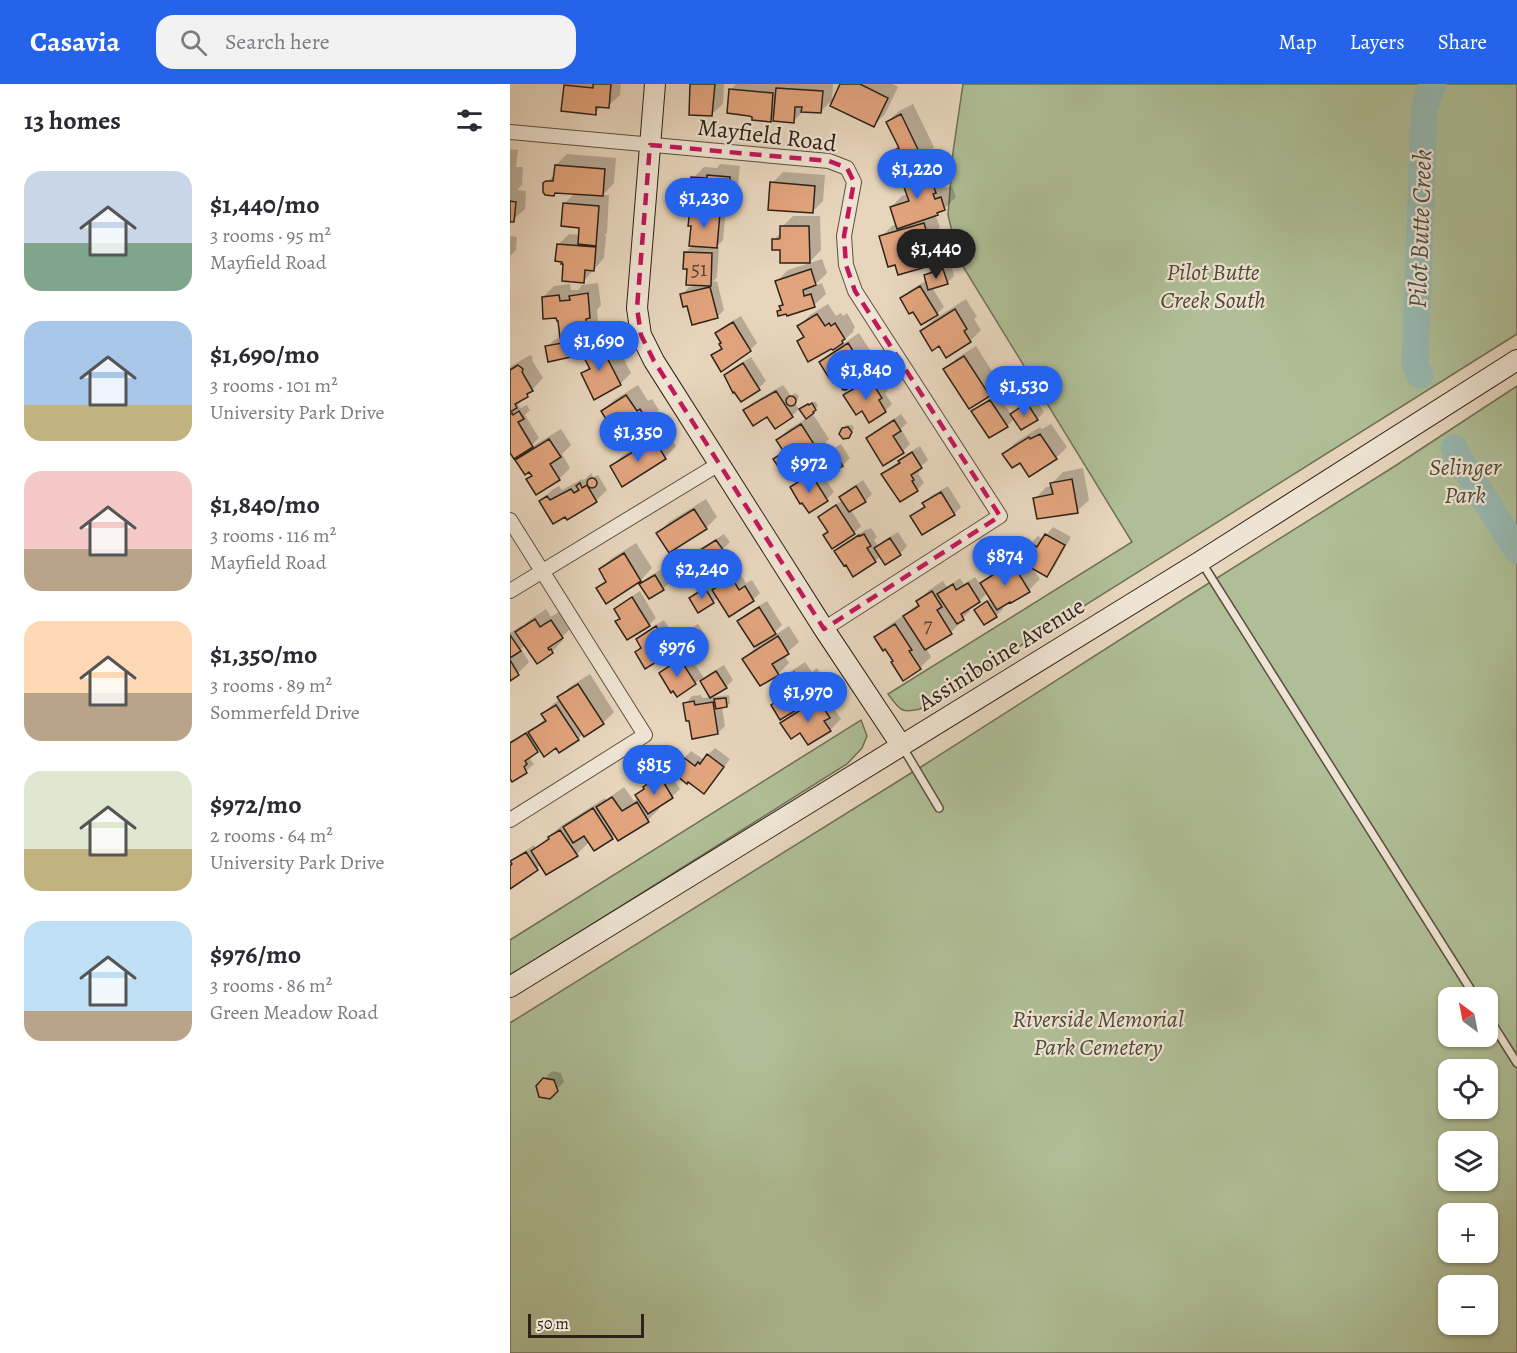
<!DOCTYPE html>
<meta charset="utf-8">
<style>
:root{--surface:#fff;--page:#f2f2f3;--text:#2b2b33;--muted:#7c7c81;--accent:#2563eb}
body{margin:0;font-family:Alegreya,serif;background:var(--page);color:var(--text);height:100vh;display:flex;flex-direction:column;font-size:22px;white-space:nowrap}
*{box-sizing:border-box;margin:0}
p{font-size:20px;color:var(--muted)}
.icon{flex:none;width:33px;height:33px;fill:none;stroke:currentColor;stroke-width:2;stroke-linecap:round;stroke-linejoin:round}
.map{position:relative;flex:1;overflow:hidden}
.side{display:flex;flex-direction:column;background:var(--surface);width:510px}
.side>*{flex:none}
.needle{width:39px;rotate:328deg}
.buttons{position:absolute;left:928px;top:903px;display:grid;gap:12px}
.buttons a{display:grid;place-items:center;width:60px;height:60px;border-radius:12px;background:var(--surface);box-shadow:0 2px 4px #0004;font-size:30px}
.scale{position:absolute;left:18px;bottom:15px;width:116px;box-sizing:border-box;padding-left:6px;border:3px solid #2e231b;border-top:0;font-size:16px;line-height:21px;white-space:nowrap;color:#2e231b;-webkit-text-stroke:4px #efe4d3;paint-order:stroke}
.price{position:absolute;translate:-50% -51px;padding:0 14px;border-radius:21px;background:var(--accent);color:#fff;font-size:20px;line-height:39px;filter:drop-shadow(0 2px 3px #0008)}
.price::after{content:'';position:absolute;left:50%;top:36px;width:18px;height:14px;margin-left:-9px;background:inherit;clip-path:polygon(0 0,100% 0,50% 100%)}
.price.selected{background:#222;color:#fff}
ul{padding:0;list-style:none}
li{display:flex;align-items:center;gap:18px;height:150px;padding:0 24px}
li span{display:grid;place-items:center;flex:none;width:168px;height:120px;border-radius:18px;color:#555}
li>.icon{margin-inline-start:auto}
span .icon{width:72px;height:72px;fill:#fffc;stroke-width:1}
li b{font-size:26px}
h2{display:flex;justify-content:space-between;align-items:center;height:72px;padding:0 24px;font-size:26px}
header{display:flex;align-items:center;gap:36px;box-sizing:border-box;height:84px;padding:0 30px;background:var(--accent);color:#fff}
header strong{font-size:28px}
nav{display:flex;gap:33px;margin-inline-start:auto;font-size:21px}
.search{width:420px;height:54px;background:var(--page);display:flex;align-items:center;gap:15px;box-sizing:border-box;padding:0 21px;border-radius:18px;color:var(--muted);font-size:22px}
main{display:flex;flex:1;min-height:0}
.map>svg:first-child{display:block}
</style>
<header>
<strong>Casavia</strong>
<div class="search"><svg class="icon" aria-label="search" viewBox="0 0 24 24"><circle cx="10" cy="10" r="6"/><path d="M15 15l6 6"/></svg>Search here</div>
<nav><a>Map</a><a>Layers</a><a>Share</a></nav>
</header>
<main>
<section class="side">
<h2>13 homes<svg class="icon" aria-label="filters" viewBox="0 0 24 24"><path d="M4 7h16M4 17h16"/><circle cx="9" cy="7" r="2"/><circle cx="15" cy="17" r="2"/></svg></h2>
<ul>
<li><span style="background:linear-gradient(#c9d6e8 60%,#7fa58c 0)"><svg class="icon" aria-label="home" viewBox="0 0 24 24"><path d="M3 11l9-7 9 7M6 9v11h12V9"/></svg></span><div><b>$1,440/mo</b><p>3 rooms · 95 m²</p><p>Mayfield Road</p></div></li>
<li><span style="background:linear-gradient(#a9c7e8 70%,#c2b280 0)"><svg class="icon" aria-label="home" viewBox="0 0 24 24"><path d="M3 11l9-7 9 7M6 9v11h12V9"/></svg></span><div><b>$1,690/mo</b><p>3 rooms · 101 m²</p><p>University Park Drive</p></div></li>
<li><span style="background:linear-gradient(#f6c9c9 65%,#b9a48a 0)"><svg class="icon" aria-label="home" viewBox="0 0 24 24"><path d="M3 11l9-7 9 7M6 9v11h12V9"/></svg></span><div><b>$1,840/mo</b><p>3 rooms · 116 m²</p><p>Mayfield Road</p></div></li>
<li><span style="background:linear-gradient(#ffd9b3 60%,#b9a48a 0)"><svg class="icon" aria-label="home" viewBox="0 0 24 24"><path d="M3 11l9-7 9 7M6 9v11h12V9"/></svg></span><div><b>$1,350/mo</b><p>3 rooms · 89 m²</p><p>Sommerfeld Drive</p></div></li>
<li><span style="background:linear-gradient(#dfe7d0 65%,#c2b280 0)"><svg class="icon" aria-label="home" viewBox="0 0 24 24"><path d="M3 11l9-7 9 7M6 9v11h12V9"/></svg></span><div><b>$972/mo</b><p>2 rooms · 64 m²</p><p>University Park Drive</p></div></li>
<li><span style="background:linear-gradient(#bfe0f5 75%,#b9a48a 0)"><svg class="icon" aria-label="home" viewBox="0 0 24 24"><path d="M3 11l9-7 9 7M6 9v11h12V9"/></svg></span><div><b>$976/mo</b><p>3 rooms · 86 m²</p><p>Green Meadow Road</p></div></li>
</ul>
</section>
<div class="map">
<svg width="1007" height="1269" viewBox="0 0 1007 1269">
<rect width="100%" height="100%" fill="#e7d5bc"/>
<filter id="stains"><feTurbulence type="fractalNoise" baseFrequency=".00333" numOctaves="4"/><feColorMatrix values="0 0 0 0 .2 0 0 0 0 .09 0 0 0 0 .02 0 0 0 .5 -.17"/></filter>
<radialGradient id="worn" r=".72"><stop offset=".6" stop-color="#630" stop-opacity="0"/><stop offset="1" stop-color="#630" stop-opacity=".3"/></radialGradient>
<!-- green -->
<path fill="#afbe96" stroke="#6e7058" stroke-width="1.5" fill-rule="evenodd" d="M453,0H1007V250L410,625C391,630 389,625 378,610L622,458L449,176L438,131L443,68Z
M1007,302V1269H0V939L414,681L680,511L885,382ZM939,914H978V952H939ZM939,986H978V1024H939ZM939,1058H978V1096H939ZM939,1130H978V1168H939ZM939,1202H978V1240H939Z
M351,636L357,652L352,664L337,680L0,892V856Z"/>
<!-- shadow -->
<path fill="#0003" d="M57,0H111L110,11L98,22H92L85,29L55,2Z
M182,0H214L213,20L201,31Z
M226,0H323L322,16L310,28L294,26L283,38L265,31L260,36L221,6Z
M332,0H383L388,3L375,30L364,41Z
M403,20L424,63L413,75L387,87L379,70L389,61L377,38L389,27Z
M0,65L8,66L6,83H13L12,101L7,106L16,107L15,125L3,136H0Z
M57,70L106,74L104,99L93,111H99L97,149L94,152H96L94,174L73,198L55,179L48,161L59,150L70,151L71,142L55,119L65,109L47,107L44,110L35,100L45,90L46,81Z
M428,73L436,97L434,98L436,104L442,102L446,113L435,124L425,130L430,143L422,151L426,171L415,182L371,153L382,142L387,140L381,123L392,112L398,110L392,92L405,79L406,80Z
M210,80L230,82L227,113L216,125L213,156L206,163H209L207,193L203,198L207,197L214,226L207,233L178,220L172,211L179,203L191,201L178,184L176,168L183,161L181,127L187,121L183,94L194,83L207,84Z
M273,88L315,91L313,117L302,128L262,99Z
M283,132H310L311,166L300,178L271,164L264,156L272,147V143Z
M0,152L7,153L6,166L0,172Z
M312,175L317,189L304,202L312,199L316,210L304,221L268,228L274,219L267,197L278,186Z
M441,179L444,192L437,199L422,203L434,223L427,230L403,226L392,215L399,207L417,196L416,191L423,184Z
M88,199L91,221L87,226L88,238L77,249L65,251L67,265L60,272L37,263L44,256L52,254L50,236L33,213L44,202L60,200L61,206H68L72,201Z
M456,215L467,233L464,235L471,246L460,257L429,260L412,247L423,236Z
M318,220L326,232L331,229L333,232L337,229L345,243L343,246L344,247L332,258L333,260L349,249L369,280L358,291L331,294L326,287L311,278L324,266L322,262L289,258L295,252L289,242L300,231Z
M231,232L247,259L240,266L203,272L212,263V259L206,249L214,242Z
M100,248L121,289L110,300L72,290L80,282L73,268L84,257Z
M466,262L490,300L479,311L435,286L447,274Z
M20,271L23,273L22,276L33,294L8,321L10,324L17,321L20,326L15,331L29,354L22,361L23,362L51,345L61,361L52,370L60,384L49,395H18L23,390L7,376L18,366L0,367V328H1L0,326V283Z
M241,273L256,297L249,304L231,316L216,292L223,284Z
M368,289L378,306L375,309L382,320L375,327L352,325L335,312L342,304Z
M128,301L138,317L142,315L149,326L138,338L93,327L104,316Z
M273,301L281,312L285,309L289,312L288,315L285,319L289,325L282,332L258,331L235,326L242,319Z
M488,309L501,331L510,323L525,313L534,328L527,335L505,334L497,342L463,328L470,321Z
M305,317L308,322L302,329L319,355L308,366L265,375L274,366L268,356L279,345L297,334L294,322L302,318L303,319Z
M391,330L397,339L391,345L400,360L393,367L374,380L358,354L365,347Z
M541,340L557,363L546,374L511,377L494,370L505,359L530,343L532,345Z
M336,341H342L344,344L338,353L333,344Z
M156,345L166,362L155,374L113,401L102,382L113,371Z
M331,360L340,374L333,381L317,391L308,377L315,369Z
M410,362L418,376L408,385L410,388L408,389L414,399L407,406L373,390L397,370Z
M308,384L324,408L317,415L282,403L290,396Z
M573,384L579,416L567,427L525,415L536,403L543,402L542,399L553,388Z
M81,389L83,393L88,391L97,406L86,417H31L42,406L49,402L52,406L72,395L74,396Z
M353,396L362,410L355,417L341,426L351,442L344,449L319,447L310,433L317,426L333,416L331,413L338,406Z
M438,402L451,423L444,430L402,432L415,421L414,419L421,412Z
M196,415L207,433L196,444L148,449L159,438Z
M543,443L561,453L544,484L537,491L522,483L530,495L519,506L491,521L493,525L486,532L466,526L481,514L478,508L469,517L458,524L460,527L451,536L452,537L441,548L416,564L421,573L410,584L384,576L366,553L378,542L397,529L409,519L408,517L419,506L433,497L437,503L450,494L454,500L465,493L470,500L483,488L513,469L514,470L521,459L528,452L533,455Z
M361,444L367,453L364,456L368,462L373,457L388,448L397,462L390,470L371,472L365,477L326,467L333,460L357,445V446Z
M214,450L220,458L213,465L222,480L215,487L201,496L206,504L211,499L229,488L236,499L242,496L250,509L243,516L208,513L203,518L181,515L188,507L198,501L181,474L188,466Z
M126,459L142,484L131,496L96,518L88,504L97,495L90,485L102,474Z
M152,485L160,498L153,505L131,500L138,493Z
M130,507L146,534L139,541L111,534L106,525L113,518Z
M257,517L272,541L262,551L263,552L279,542L289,558L274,571L279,579L268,590L234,575L250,559L229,537L236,530Z
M36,525L41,533L53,525L63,542L52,553L53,556L39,571L15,561L11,565L19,578L8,589L0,595V549L12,541L13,542L18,537Z
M154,536L162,549L157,555L160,560L169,551L188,540L195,551L188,558L164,561L155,571L132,563L128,556L135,548Z
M177,569L194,594L199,590L214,581L223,596L216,603L201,612L190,595L185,599L151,589L158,582Z
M295,578L302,588L307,584L317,601L307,611L308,612L320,605L330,621L325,626L331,635L320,646L291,647L272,639L283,628L282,627L262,621L271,613L264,602L275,591Z
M80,590L104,628L93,639L73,650L68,655L47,662L30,664L22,670L23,672L20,675L24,680L16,687L0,697V658L24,643L25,644L36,634L33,630L44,619L51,615L49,613L61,602Z
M191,611L192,614L219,611L220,619L217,622L212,623L215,642L208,649L175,620L182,612Z
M205,664L220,675L201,701L194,708L174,674L181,667L193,675Z
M159,688L170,705L162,713L148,722L149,725L138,736L108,755L105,750L102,754L79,758L67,770L31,781L0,803V780L10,770L24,761L26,764L51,742L95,714L96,716L114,703L124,717L130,713L128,710L142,696L151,690L152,692Z
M42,987L51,989L54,998L39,1014L27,1002Z"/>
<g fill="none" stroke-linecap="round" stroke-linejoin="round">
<!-- river -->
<path stroke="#97b8b1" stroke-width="27" d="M910,291L905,281L914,27L919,9L923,0
M944,364L956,386L1007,466"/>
</g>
<!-- building -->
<path fill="#e2a47d" stroke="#2e231b" stroke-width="1.5" d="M83,0H101L99,24L86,23V31L51,27L54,1L83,4Z
M180,0H205L202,32L179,31Z
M330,0H350L378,14L364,43L320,22Z
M266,4L313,7L311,29L291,28L292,23H285L284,39L263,37Z
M219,5L263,9L261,38L242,36V33L239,32L217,29Z
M391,30L413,76L386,89L377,70L389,64L376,38Z
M45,81L95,85L93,112L45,109L44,112L35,111L33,108V99L36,97H43Z
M417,83L426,109L423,110L425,115L431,113L435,126L427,129L428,131L387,145L380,123L399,117L390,92Z
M197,91L220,93L217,126L194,125L195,123L179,121L181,93L197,94Z
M260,98L305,102L303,129L258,126Z
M0,117L6,118L4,138H0Z
M53,119L89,122L86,162L68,160L69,144L51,142Z
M180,126L210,129L207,164L179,162L181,142H178Z
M414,139L419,156L410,158L416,183L388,191L385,181L378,183L369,152Z
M270,142H299L300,179H270V166H262V155H269L270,154Z
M47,160L86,163L84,187L75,186L74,199L52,197L53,180H51L52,178L45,177Z
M174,168L202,169L201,202L176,201L177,185H173Z
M301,185L306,201L293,206L294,212L301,210L305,223L277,232L276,230L268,232L267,227L271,226L269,222L273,221L265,197Z
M433,185L438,200L418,206L414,191Z
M410,202L428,231L411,241L403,228L399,230L390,214Z
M200,203L208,234L182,241L177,222L173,223L170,210Z
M78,209L80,234L76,235L77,251L50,254L48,237H47L46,234L33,235L32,213L49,211L50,217L60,216L59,212Z
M445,225L457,245L454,247L461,258L436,274L429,262L422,267L410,247Z
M307,230L315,242L319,239L321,242L325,239L335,255L332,257L333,259L323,266L321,265L298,278L287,257L294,253L287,242Z
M223,238L241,267L211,288L201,271L212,265L209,260L211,259L205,249Z
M58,258L61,273L38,278L35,262Z
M89,258L111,301L84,316L71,289L80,285L71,268Z
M338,259L359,292L336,306V305L333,306L327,297L329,295L326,289L319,294L309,278Z
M454,272L480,312L459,325L433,285Z
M233,279L250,306L231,318L224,308L223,309L214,291Z
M8,281L13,285L12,288L23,307L17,310L18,313L5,320L7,324L0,328V286Z
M360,295L372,314L369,316L376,328L359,339L352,327L346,331L333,311Z
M266,307L283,333L265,345L257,333L243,342L233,326Z
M116,311L127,327L130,325L139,339L110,358L91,327Z
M276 317a5 5 0 1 1 10 0a5 5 0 1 1-10 0Z
M480,316L498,343L479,354L461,327Z
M302,319L306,326L303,328L304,329L296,335L289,325L298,320L299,321Z
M517,319L528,336L511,346L500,330Z
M9,327L14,335L8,338L23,363L4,375L0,369V330L2,329L3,331Z
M384,336L391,347L383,352L394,369L373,382L356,354Z
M291,340L309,368L273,390L263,375L274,368L266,356Z
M338,343L342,348L339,354L333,355L329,350L332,344Z
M530,350L547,375L519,393L510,379L502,384L492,370L519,353L520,355Z
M39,355L51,373L40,380L50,396L26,411L16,395L22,392L19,388L15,391L5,376Z
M144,355L156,375L112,403L100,382Z
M323,366L333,382L316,393L306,376Z
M402,368L412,384L401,391L404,396L402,397L408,407L390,418L371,390L390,379L388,377Z
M301,390L318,417L299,429L292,419L290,420L280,403Z
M77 399a5 5 0 1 1 10 0a5 5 0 1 1-10 0Z
M562,395L568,429L527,435L523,414L543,410L540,399Z
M70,399L72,404L77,401L87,418L57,436L55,433L43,440L29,417L37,412L40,416L61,405L64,409L69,406L66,402Z
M346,402L356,418L339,428L329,413Z
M431,408L445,431L412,451L400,432L415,423L412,419Z
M326,421L345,450L322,465L313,451L318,448L308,433Z
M184,425L197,445L159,469L146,449Z
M354,450L361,462L357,464L366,478L343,493L336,481L334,482L324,467L349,451L350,452Z
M535,450L555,461L537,493L509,477L519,458L527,463Z
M380,454L391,471L375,481L364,464Z
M206,456L214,467L206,472L216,488L196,501L191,493L188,491L187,486L179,473Z
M114,469L131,497L96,520L86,504L96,498L89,485Z
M502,479L520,508L501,519L500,518L487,526L470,499Z
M145,491L154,506L139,515L129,500Z
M222,494L229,506L235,502L244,517L219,533L202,506Z
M458,499L470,518L451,530L454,536L447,540L427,510L443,500L446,506Z
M195,504L204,519L188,529L179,514Z
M422,507L432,523L427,526L442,550L415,566L393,532L409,522L406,517Z
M122,513L140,542L117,556L105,537L110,535L104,525Z
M477,517L487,533L474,541L464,526Z
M249,523L266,550L244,563L227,537Z
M25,535L30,543L41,536L53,554L38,564L39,566L41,565L43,569L27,580L5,548Z
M385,540L402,566L399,567L411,585L393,597L381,578L383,577L375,565L373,567L364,553Z
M146,542L156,558L149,562L156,572L135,585L125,568L131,564L126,555Z
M180,546L189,559L169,571L160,558Z
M0,551L11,567L0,574Z
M268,552L279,570L262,580L269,591L250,602L232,575Z
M170,575L186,600L167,613L163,607L161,609L149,589Z
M0,576L9,591L0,597Z
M206,587L217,604L200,614L190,597Z
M284,588L290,598L295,595L307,613L270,636L261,621L270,615L262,602Z
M68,600L94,640L74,653L47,613Z
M216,614L217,623L206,625L204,615Z
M308,615L320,634L314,637L321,647L298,661L290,649L281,655L270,639Z
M184,617L185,621L203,618L208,650L182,655L179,637H176L173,619Z
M46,621L69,656L49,669L46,664L34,673L18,648L36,637L31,630Z
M16,649L28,668L15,677L17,680L14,683L17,689L2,698L0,695V659Z
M197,670L214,683L194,710L178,698L177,700L162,688L173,673L185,682L188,678L190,680Z
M151,694L163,714L138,730L125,711L134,705L133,703L143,696L144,698Z
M102,713L112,727L127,718L139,738L108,757L86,723Z
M83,724L103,755L84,767L74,752L63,759L53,743Z
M50,746L68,772L36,791L21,767L39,755L38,753Z
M16,768L28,786L0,805V782L2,780L0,777Z
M33,994L44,996L48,1007L40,1015L29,1013L26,1002Z"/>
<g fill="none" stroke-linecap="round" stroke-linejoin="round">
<!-- lane casing -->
<g stroke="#5c5043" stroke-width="10">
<path id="lane" d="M692,479L966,914
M392,662L429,724
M978,933L1007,979"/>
</g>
<!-- street casing -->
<g stroke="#5c5043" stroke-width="16">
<path id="street" d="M0,48L319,77L337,84L344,98L334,152L336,181L345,207L490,432L314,545
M0,436L135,651L0,736
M0,507L209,380"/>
</g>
<!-- secondary casing -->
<g stroke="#2e231b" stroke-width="22">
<path id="secondary" d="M145,0L127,224L131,251L144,277L314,545L391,661
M0,903L691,477L1007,276"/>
</g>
<!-- lane -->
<use href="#lane" stroke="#efe4d3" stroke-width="7"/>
<!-- street -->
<use href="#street" stroke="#efe4d3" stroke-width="14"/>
<!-- secondary -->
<use href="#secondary" stroke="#efe4d3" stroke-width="20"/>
</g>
<!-- marked area -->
<path fill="none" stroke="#c2185b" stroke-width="4.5" stroke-dasharray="12 8" stroke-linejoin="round" d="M140,61L319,77L337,84L344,98L334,152L336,181L345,207L490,432L314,545L144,277L131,251L127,224Z"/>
<g text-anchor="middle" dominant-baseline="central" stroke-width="4.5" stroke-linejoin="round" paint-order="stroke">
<!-- number labels -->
<g font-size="21" fill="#5b4334">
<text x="189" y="185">51</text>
<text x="418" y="541">7</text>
</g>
<!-- street labels -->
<g font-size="24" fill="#2e231b" stroke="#efe4d3">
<text transform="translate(257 51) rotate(7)">Mayfield Road</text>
<text transform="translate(491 570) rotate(-32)">Assiniboine Avenue</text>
</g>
<!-- park labels -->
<g font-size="24" font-style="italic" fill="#4e4a3a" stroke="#efe4d3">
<text x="703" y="188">Pilot Butte<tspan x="703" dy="28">Creek South</tspan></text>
<text x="955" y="383">Selinger<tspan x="955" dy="28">Park</tspan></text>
<text x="588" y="935">Riverside Memorial<tspan x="588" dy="28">Park Cemetery</tspan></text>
</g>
<!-- water labels -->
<g font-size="26" font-style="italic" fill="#4e5048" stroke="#efe4d3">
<text transform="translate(910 145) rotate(-88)">Pilot Butte Creek</text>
</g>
</g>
<rect width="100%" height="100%" filter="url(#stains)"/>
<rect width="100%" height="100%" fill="url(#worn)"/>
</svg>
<div class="buttons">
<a><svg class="needle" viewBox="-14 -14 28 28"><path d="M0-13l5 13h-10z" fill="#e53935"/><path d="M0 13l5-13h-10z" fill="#7c7c81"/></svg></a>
<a><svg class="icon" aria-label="locate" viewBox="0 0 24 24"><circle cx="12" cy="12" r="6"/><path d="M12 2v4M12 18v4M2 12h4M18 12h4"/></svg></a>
<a><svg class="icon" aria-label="layers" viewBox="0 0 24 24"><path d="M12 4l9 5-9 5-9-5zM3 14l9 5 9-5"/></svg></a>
<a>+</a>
<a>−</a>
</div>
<div class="scale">50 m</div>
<b class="price" style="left:407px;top:116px">$1,220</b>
<b class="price" style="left:194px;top:145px">$1,230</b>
<b class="price selected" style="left:426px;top:196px">$1,440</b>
<b class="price" style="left:89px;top:288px">$1,690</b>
<b class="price" style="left:356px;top:317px">$1,840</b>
<b class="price" style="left:514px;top:333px">$1,530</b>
<b class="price" style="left:128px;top:379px">$1,350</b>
<b class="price" style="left:299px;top:410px">$972</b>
<b class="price" style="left:495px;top:503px">$874</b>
<b class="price" style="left:192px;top:516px">$2,240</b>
<b class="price" style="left:167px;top:594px">$976</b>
<b class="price" style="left:298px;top:639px">$1,970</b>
<b class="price" style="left:144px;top:712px">$815</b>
</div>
</main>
